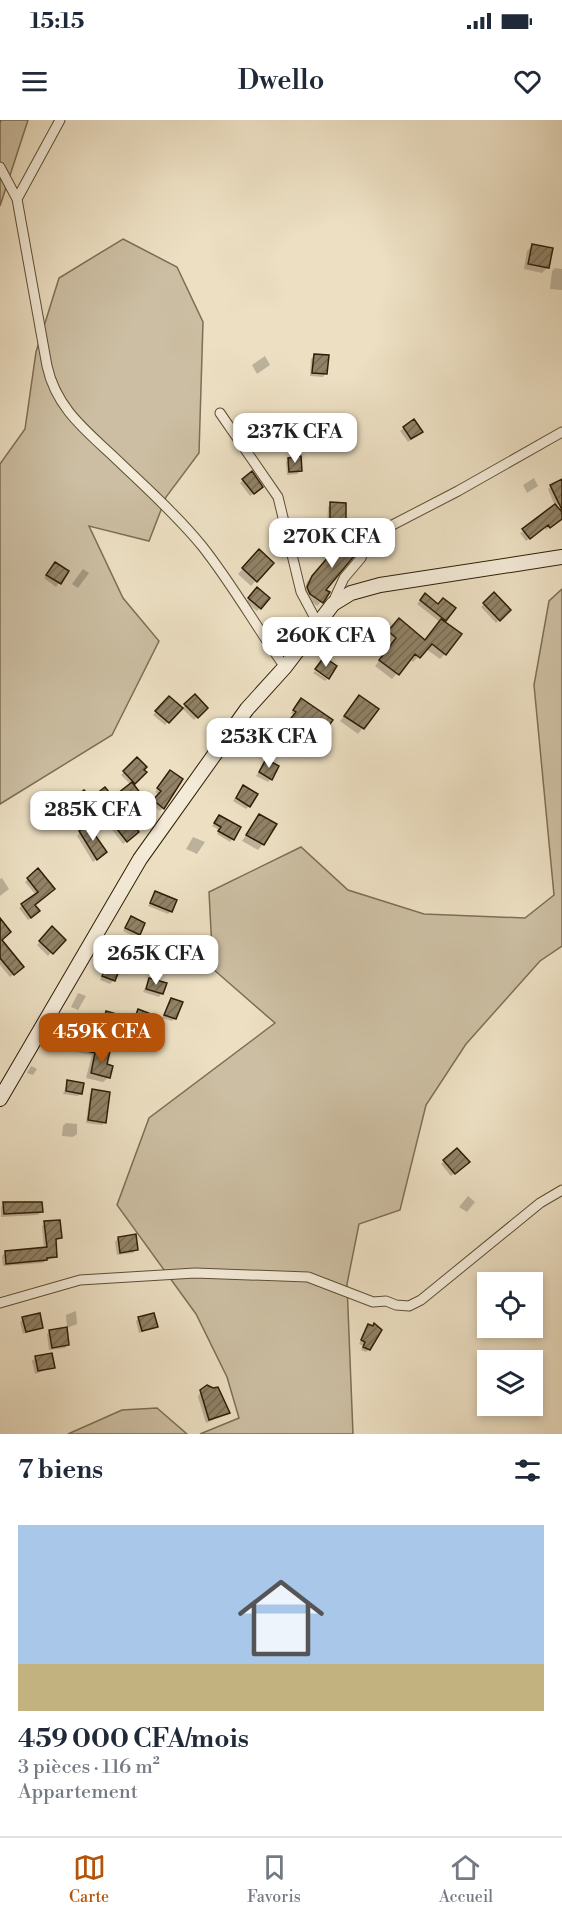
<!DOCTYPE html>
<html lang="fr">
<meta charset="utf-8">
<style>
:root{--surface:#fff;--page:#f6f6f7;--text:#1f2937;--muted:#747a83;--line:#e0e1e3;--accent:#b45309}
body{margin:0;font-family:"Libre Bodoni",serif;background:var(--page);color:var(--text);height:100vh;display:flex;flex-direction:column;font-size:22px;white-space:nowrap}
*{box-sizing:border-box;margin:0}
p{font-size:20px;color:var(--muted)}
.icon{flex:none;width:33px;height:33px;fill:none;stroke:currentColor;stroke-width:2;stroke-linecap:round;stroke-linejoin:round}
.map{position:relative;height:1314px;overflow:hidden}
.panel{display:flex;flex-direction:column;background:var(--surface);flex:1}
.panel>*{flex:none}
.buttons{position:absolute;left:477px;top:1152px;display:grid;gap:12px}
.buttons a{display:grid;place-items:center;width:66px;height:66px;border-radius:0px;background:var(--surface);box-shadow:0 3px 9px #0003;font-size:30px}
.price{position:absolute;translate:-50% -51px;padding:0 14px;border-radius:12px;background:#fff;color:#222;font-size:20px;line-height:39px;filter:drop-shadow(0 2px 3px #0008)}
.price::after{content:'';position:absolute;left:50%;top:36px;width:18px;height:14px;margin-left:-9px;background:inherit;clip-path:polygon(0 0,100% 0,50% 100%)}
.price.current{background:var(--accent);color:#fff}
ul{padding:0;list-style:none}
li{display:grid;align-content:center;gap:12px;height:318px;padding:0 18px}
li+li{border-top:2px solid var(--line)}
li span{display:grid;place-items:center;height:186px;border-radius:0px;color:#555}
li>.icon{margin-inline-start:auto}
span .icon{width:108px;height:108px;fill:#fffc;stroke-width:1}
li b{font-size:26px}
h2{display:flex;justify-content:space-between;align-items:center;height:72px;padding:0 18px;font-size:26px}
.status{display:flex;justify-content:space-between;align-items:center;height:42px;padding:0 30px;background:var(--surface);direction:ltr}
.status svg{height:16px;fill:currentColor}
header{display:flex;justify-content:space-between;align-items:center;height:78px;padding:0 18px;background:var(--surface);font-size:27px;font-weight:600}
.dock{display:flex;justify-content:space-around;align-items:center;height:84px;border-top:2px solid var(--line);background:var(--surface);font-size:16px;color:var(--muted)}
.dock a{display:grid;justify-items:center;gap:3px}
.dock .current{color:var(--accent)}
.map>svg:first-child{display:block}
</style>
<div class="status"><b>15:15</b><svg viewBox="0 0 49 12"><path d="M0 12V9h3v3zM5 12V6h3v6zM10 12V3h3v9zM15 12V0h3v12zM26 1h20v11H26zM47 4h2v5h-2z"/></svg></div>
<header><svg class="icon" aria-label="menu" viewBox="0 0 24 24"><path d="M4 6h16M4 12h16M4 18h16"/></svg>Dwello<svg class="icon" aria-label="heart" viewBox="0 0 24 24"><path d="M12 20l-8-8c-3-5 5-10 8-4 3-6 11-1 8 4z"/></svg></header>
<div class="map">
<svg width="562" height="1314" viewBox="0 0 562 1314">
<defs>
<pattern id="building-hatch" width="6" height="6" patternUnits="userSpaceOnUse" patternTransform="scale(1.5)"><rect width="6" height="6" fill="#918267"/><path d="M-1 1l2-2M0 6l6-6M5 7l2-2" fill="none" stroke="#776a53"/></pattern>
</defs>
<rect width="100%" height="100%" fill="#ecdfc2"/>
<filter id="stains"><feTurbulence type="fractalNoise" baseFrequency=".00333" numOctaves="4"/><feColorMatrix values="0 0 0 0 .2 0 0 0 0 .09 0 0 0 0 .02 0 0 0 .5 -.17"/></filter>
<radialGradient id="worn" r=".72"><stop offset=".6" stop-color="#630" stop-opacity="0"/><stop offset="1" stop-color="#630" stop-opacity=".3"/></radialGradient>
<!-- green -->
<path fill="#ccbea2" stroke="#7e6e54" stroke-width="1.5" d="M0,0H28L0,86Z
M123,119L177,147L203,202L199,333L166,377L149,421L89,406L123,478L159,521L112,615L0,684V344L25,309L36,232L59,158Z
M562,469V826L540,841L466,924L426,985L400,1090L359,1104L347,1164L353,1314H200L239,1298L227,1257L196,1194L117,1085L149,998L275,903L213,849L209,772L301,727L348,770L424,794L525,798L554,775L534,565L549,481Z
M157,1288L187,1314H68L122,1290Z"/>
<!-- shadow -->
<path fill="#0003" d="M533,125L548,147L542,153L524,149L527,131Z
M555,148L562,149V170L550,169L552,151Z
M265,236L270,245L257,254L252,245Z
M314,236L326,253L323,257L310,256L311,239Z
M413,301L418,315L408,322L400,311Z
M289,339L301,351L297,354L287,355L286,342Z
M252,353L258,370L250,376L240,363Z
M534,358L538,366L527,373L523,365Z
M562,361V383L555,386L548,369Z
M331,384L345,404L341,407H327L328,387Z
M562,395L546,410L544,407L526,421L520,413Z
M342,422L321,482L317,486L303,475L307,462Z
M259,431L272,443L251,466L238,454Z
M55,444L67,452L56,467L44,458Z
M83,449L89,453L78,468L72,464Z
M257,469L268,479L257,491L246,482Z
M494,474L509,490L496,503L481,487Z
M425,475L438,485L454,488L442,502L445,534L440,539L426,529L413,542L410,539L392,559L375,546L392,524L384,517L400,500L424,521L440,502L417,484Z
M315,551L327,559L325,561L313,553Z
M195,576L206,588L194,600L182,588Z
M359,577L377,589L358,614L340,601Z
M169,578L180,588L165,605L153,595Z
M298,583L324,610L321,613L309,605L293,623L280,613L294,595L291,593Z
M137,639L145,652L133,665L126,698L134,715L123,724L93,685L79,697L68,685L71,682L113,679L131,665L121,655Z
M266,641L271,659L268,662L256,656Z
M167,655L163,688L160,691L151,684L159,675L155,672Z
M240,670L249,686L246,689L233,681Z
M219,696L232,719L230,722L217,714L219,710L212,706Z
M259,696L263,724L258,730L242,721Z
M80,712L102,735L93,742L77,716Z
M193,717L205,722L197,734L186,729Z
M2,758L9,769L0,776V759Z
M28,759L53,768L34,785L36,794L28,800L19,788L36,775L25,762Z
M156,773L171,791L168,794L148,786Z
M131,798L138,814L135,817L123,811Z
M52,809L64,820L48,836L37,825Z
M0,820L19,850L10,857L0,845Z
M111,838L114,860L110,864L100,860Z
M149,859L162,873L159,877L143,872Z
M78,873L86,876L78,890L71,887Z
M171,879L175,898L172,901L162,898Z
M139,890L151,907L147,910L131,903Z
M106,892L114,911L111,915L98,911L93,934L97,930L105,945L109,957L103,962L86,958L92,935L76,932L79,919L72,917L79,902L96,907L98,898Z
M31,946L37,949L33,955L27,953Z
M68,962L81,973L78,976L63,974Z
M92,971L105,1002L102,1005L86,1003L90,974Z
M66,1003L77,1004V1014L73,1017L62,1016L63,1006Z
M457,1030L468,1042L451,1056L441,1044Z
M468,1076L475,1082L467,1092L459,1087Z
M4,1084L41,1092L38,1095L1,1097V1087Z
M45,1103L61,1118L54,1121L56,1136L42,1143L3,1146L2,1136L5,1133L44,1129L42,1106Z
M118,1118L136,1130L133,1133L117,1135L115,1122Z
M76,1191L77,1204L67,1208L66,1195Z
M139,1198L156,1207L139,1213L136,1201Z
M23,1199L42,1207L23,1214L20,1202Z
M369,1205L378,1207L380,1210L374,1225L366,1232L361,1230L363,1226L359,1224Z
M50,1211L68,1225L65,1228L49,1230L47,1214Z
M36,1237L54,1247L35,1254L32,1241Z
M201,1271L228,1293L206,1303L198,1277Z"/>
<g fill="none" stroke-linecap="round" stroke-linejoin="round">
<!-- stream -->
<path stroke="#7a6a50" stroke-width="3" d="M0,1V0"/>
</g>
<!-- building -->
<path fill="url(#building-hatch)" stroke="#2f1e05" stroke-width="1.5" d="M532,124L553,128L549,148L528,144Z
M314,234L329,235L327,254L312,253Z
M414,299L423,312L411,319L403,307Z
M301,336L302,351L289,352L288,338Z
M252,351L263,367L254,374L242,359Z
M562,359V390L550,365Z
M330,382L346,383V405H330Z
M555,384L562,392V399L550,408L548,405L530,419L522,409Z
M346,416L358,426L355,435L326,470L330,472L323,483L310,474L307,467L312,456Z
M259,429L274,443L257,462L242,448Z
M55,442L69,451L61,464L46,455Z
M257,467L270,478L261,489L248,478Z
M494,472L511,490L500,501L483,483Z
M425,473L438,484L443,478L456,488L446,501L420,480Z
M399,498L425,520L441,499L462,514L446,535L432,524L420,538L415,534L399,555L379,540L396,518L388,511Z
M324,537L337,546L329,559L315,549Z
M195,574L208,588L198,598L184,584Z
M359,575L379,589L364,609L344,596Z
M169,576L183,588L169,603L155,591Z
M301,578L333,600L325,611L312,602L298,621L282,609L296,592L293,590Z
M137,637L147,647L144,650L147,652L135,664L123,651Z
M266,639L279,646L272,660L259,652Z
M170,650L183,659L164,689L153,680L161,671L157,668Z
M132,662L147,682L128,697L139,712L127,722L97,683L82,695L70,681L84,670L91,678L105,667L113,677Z
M243,665L258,674L250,687L236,678Z
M259,694L277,704L264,725L246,715Z
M219,695L241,707L234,720L218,711L221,707L214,703Z
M88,705L107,732L97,740L79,711Z
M38,748L55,769L35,785L40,791L31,798L21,784L38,772L27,758Z
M155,771L177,780L172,792L150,783Z
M131,796L145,803L140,815L125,808Z
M0,798L11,812L2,820L24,847L14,855L0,838Z
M52,806L66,820L53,834L39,821Z
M111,836L123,841L115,861L102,856Z
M149,858L167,863L163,874L146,869Z
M171,878L183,882L176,899L164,895Z
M138,889L156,896L152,908L134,900Z
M106,891L120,895L115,912L100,908L95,933L79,929L81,916L74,914L79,900L98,906L101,894L105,895Z
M96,928L110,931L107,944L113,946L110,958L91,953Z
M67,960L84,963L82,974L66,971Z
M92,969L110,972L106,1003L88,1000Z
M457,1028L470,1042L455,1054L443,1040Z
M3,1082H42L43,1092L4,1094Z
M60,1100L62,1118L56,1119L57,1137L47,1138V1140L6,1144L5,1131L47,1127L44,1101Z
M136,1114L138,1130L120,1133L118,1117Z
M40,1193L43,1208L26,1212L22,1197Z
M154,1193L158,1207L142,1211L138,1197Z
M374,1203L382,1210L370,1230L363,1227L365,1222L361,1220L368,1204L373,1206Z
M67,1207L69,1225L52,1228L49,1210Z
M52,1233L55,1248L38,1251L35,1236Z
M207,1265L213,1268L218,1267L230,1293L209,1300L200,1270Z"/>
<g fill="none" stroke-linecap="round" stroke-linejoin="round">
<!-- street casing -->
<g stroke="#5e4e34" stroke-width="11">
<path id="street" d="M0,47L17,79L47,246C56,287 84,309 113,336C143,365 176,394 202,426C233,465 256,507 285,547
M17,79L60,0
M220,293L278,377L301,472L317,502
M333,482L344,458L361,438L367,420L375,414L458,371L562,312
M0,1183L80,1160L195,1153L308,1157L373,1182L386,1181L396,1185L409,1186L421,1180L540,1083L562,1070"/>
</g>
<!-- secondary casing -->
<g stroke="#2f1e05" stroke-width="16">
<path id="secondary" d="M0,979L140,739L247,589L285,547L333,484L351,473L380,465L562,437"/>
</g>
<!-- street -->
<use href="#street" stroke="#f3ead7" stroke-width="9"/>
<!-- secondary -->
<use href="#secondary" stroke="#f3ead7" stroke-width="14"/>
</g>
<rect width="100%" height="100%" filter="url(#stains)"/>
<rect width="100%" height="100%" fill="url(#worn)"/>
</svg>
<div class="buttons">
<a><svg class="icon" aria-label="locate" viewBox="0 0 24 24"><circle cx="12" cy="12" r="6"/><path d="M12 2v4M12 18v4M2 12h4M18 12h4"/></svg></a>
<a><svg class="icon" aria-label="layers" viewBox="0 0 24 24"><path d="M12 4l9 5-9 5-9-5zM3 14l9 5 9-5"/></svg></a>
</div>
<b class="price" style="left:295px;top:344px">237K CFA</b>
<b class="price" style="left:332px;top:449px">270K CFA</b>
<b class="price" style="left:326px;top:548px">260K CFA</b>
<b class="price" style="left:269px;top:649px">253K CFA</b>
<b class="price" style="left:93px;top:722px">285K CFA</b>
<b class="price" style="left:156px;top:866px">265K CFA</b>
<b class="price current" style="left:102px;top:944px">459K CFA</b>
</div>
<section class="panel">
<h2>7 biens<svg class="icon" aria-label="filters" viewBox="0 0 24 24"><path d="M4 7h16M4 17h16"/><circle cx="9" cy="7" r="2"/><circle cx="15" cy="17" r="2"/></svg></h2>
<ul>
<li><span style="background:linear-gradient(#a9c7e8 75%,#c2b280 0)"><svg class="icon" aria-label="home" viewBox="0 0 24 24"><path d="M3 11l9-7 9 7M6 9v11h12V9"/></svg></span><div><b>459 000 CFA/mois</b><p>3 pièces · 116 m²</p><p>Appartement</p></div></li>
</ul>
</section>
<nav class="dock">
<a class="current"><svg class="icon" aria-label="map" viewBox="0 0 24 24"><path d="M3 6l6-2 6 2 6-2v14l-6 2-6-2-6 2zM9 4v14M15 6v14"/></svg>Carte</a>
<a><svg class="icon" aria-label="saved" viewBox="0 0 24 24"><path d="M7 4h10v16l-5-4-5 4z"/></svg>Favoris</a>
<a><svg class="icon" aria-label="home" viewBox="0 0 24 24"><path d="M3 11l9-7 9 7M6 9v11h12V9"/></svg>Accueil</a>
</nav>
